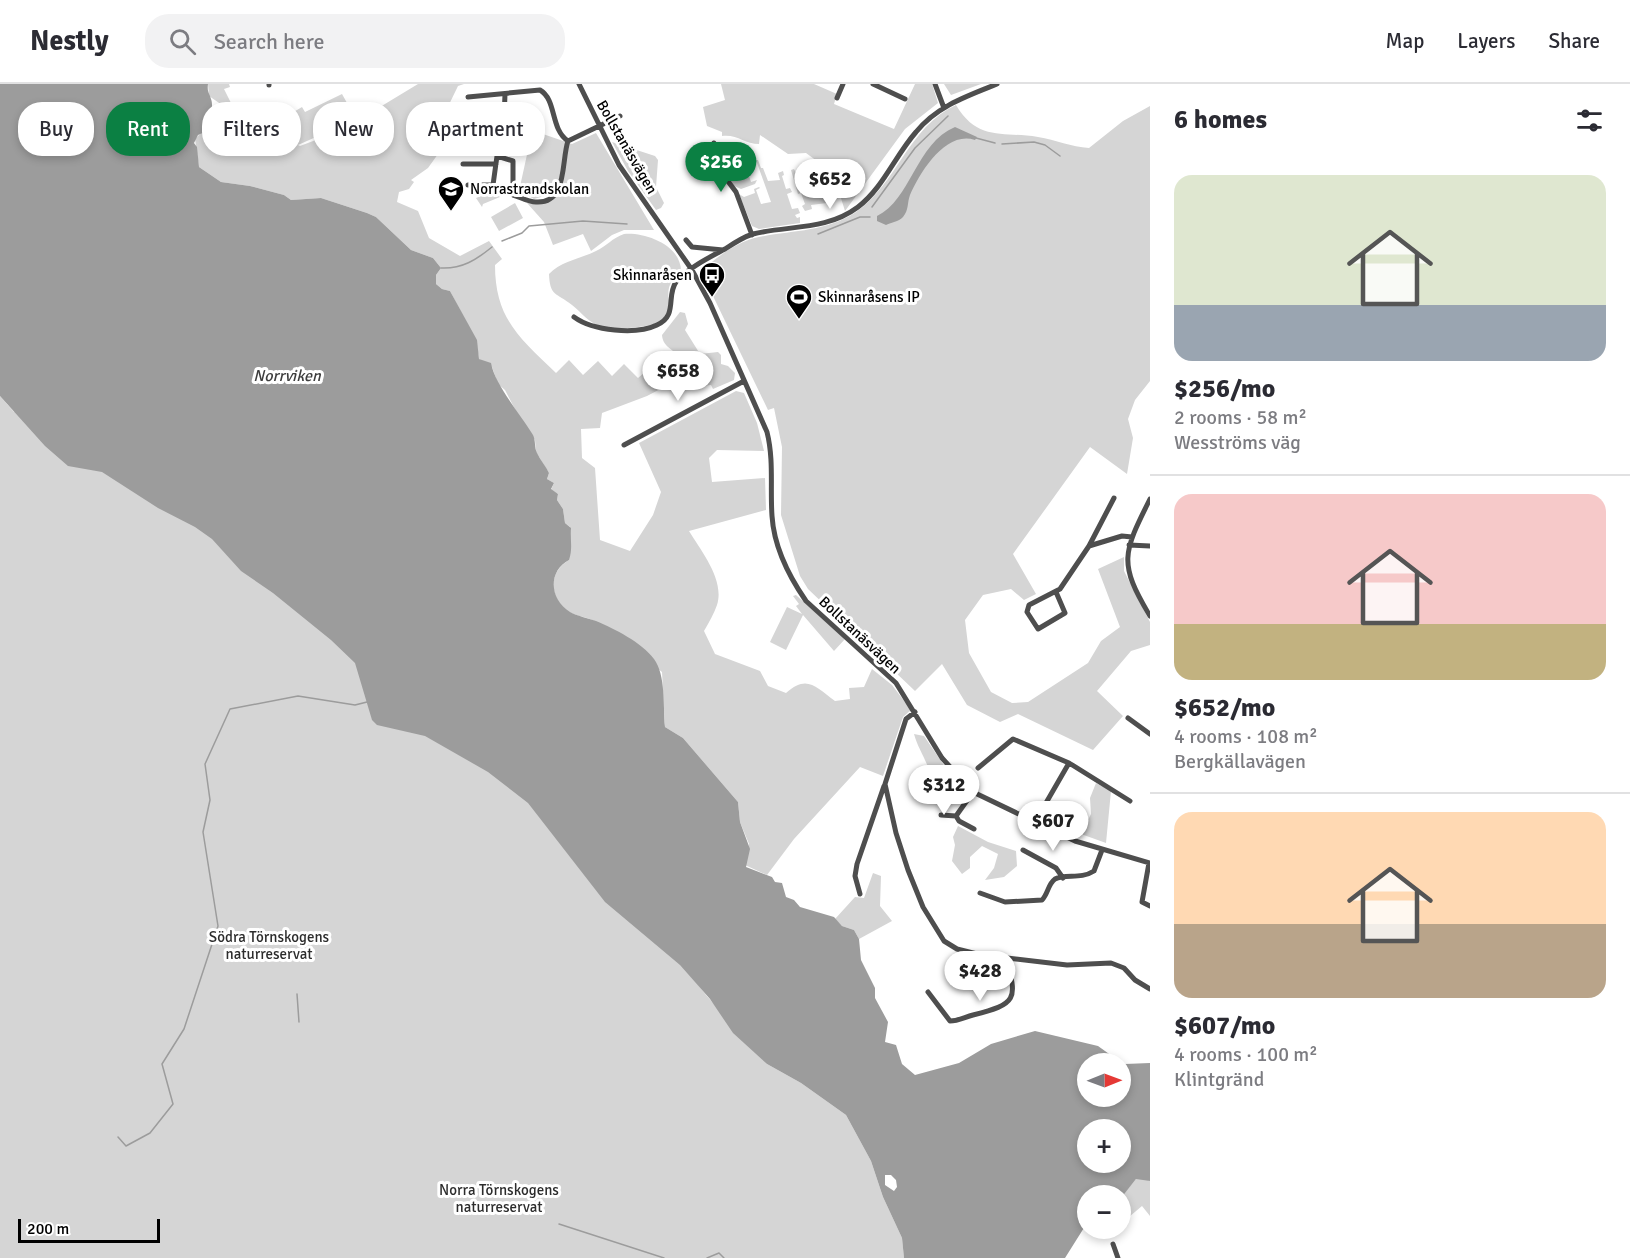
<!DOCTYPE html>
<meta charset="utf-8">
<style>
:root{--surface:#fff;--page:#f2f2f3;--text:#2b2b33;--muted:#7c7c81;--line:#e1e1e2;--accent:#0b8043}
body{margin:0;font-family:Signika,sans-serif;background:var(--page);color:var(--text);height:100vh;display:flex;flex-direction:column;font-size:22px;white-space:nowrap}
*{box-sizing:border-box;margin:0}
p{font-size:20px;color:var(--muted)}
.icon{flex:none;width:33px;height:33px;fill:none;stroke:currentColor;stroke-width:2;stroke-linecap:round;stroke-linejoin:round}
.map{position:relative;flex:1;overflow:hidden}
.details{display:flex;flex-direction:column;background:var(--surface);width:480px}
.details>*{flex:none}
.guide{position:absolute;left:18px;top:18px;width:570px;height:54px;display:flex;gap:12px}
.needle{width:39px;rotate:89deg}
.buttons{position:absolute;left:1077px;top:969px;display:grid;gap:12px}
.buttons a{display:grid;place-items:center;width:54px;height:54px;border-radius:50%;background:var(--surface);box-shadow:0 3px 9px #0003;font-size:30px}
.scale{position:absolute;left:18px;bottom:15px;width:142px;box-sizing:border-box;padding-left:6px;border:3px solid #000;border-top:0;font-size:16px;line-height:21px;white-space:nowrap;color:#000;-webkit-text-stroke:4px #fff;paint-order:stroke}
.price{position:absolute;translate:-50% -51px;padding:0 14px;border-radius:21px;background:#fff;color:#222;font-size:20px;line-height:39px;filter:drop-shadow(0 2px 3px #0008)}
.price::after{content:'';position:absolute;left:50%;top:36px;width:18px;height:14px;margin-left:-9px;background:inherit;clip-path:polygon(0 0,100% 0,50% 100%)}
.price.current{background:var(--accent);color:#fff}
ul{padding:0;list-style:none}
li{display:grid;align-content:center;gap:12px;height:318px;padding:0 24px}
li+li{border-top:2px solid var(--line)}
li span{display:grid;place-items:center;height:186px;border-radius:18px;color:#555}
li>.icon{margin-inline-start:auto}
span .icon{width:108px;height:108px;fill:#fffc;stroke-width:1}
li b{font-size:26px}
h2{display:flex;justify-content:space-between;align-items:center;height:72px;padding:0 24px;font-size:26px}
.tag{padding:0 21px;border-radius:24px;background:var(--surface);box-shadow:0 3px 9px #0003;font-size:21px;line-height:54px}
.tag.current{background:var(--accent);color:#fff}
header{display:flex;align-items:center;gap:36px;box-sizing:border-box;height:84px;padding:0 30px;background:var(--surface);border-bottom:2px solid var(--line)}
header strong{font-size:28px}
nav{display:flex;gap:33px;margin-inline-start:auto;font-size:21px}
.search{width:420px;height:54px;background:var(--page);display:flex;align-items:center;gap:15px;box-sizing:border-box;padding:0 21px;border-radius:24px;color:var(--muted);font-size:22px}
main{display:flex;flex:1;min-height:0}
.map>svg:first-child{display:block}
</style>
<header>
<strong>Nestly</strong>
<div class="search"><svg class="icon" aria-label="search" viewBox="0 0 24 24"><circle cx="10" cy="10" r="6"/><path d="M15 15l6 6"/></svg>Search here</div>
<nav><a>Map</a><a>Layers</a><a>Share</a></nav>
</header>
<main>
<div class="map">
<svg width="1150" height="1174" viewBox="0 0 1150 1174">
<rect width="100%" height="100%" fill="#fff"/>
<!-- green -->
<path fill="#d5d5d5" d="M208,0H229L230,3L224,5L248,53L265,43L294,59L287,32L302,23L305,28L342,10L356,35L298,61L300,62L342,46L418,0H464L458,2L442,35L443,63L428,84L411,96L414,98L409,105L399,108L397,118L418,127L429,154L460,172L489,157L502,175L495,181C495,235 520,254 556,289L569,276L583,291L598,277L612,292L624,280L638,294L654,280L666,302L647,312L602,329L600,344L581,345L582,374L595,384L600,456L630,467L653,431L661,408L639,359L736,307L744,309L757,339L764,367L717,366L709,374L712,398L765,394L766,426L689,447C701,467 725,496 717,521C714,530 709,538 704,547L715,570L760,587L768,602L786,609C807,590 816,603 835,617L850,615L849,604L864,603L872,585L892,601L911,626L903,633L883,692L860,683L794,755L767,791L745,781L749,760L740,738L738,718L683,654L665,643L662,588C641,572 621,555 599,540C591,533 578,533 569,528C549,514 548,488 569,476L570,443L565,439L563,425L557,416L558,410L551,406L554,399L547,395L549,389L536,368L535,356L519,333L505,306L498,300L492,283L479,275L476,256L450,207L442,205L436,200V191L441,184L433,174L411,166L376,133L367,129L321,114L291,116L284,111L250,102L221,98L199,83L195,55L203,47L216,52L225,23L209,12Z
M721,0H814L837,10L834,20L894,45L915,0H932L938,19L905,45L845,127L840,111L825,83L806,69L788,70L760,51L759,60C745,60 737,50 722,52V48L707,42L703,23L725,16Z
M944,0H981L951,11Z
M956,21C978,58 1003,47 1038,53C1056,56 1071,63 1089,64L1123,37L1150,22V297L1135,316L1128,335L1133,354L1127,390L1090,363L1013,470L1036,510L1024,516L1011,505L983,511L965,536L969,569L991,608L1012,619L1028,618L1088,579L1101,557L1120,543L1098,485L1124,473V487L1150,538V561L1131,567L1097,607L1123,632L1093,666L1018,630L1000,638L967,621L942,580L915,607L808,505L800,492L781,431L782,363L774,324L768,326L713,212L699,193L700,188C717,173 736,158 759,153C793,146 826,148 856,128C897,100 908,43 956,21Z
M540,49L572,60L596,49L654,146H624L612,151L591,167L583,150L553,161L544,138L527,119H547L558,108L534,115L519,107L530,57Z
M612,58L655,72L658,76L656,103L664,119L661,124L656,126L628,87Z
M723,66L734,88L745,87L743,80L748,78L749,82L746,83L751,98L757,96L755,100L741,105L732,101L719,68Z
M756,76H758L761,84H763L768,97L780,96L778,89L783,87L784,91L782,92L786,105L790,104L792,108L787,110L792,125L798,124L800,129L795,131L797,134L800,133V139L759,145L752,142L739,110L744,113L755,109L754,105L759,103L760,104L756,106L761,120L771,118Z
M794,85L805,107L816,106L814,98L818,97L822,114L827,113V119L811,121L812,125L805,127L802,122L805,120L801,109L798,110L791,86Z
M508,102L511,105L508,109L474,108L470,103L506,106Z
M481,112H500V113L483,120L482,123L476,114Z
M515,119L523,134L499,147L491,133Z
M624,150C645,148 681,161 681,187C669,197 666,206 670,221C668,226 665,233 661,237C653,243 610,247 601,243C588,238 582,229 572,221C556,208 550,213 549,190C561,177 580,175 596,167C607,162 612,154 624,150Z
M680,228L685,229L688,240L685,246L700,270L718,268L721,271V280L728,282L735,289L734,296L713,305L711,301C692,305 686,284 678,272C672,264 663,263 662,251Z
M32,309L535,690L706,911L767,980L801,999L846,1031L871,1077L883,1113L902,1154L904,1174H0V312L14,328Z
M796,511L845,555L834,567L803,531L786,566L770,558L787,523L802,530L796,522L799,520L793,512Z
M914,650L924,652L954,696L948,703L930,690C927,676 918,665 914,650Z
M1096,699L1111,707L1106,759L1081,750L1091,730L1090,714Z
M958,742L988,758L1016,767L1017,782L1004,793L985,796L994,784L998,770L982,762L970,773V784L962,790L952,777L955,761L953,753Z
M873,789L881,792L880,822L892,837L859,855L854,846L842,842L835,835L855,813L864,814Z
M1141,1093L1150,1097V1132L1142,1122L1123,1138L1121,1135L1120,1114L1136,1095Z"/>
<!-- water -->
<path fill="#9c9c9c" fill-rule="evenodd" d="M0,0H208C207,8 209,8 211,15C214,23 210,39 207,47L198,51L194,59L197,63L199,83L221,98L250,102L284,111L291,116L321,114L367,129L376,133L411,166L433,174L441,184L436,191V200L442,205L450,207L477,256L479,275L491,279C495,301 521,331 533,351C536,357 534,363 537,369C540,376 546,382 549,389L547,395L554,399L551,405L558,410L557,416L563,425L565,439L571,444C570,456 573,464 569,476C548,487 549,515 570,528C577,532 588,534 596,537C615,545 641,558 654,575C666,591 663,622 665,643L683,654L738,718L740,738L750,765L746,783L772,793L775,798L782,799L786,813L794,816L800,823L834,833L842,842L854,846L859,855L861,876L875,904V914L888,938L885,958L896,961L902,980L915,991L959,979L991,960L1035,947L1098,962L1119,977V979L1088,980V1012H1120L1121,983L1125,980L1150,979V1097L1136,1095L1121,1114L1120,1112H1088L1087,1139L1065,1174H904L902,1154L883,1113L871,1077L846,1031L801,999L767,980L733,949L710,915L680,881L605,818L528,719L488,688L425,652L377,641L372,636L355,579L331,556L273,509L241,487L212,455L195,443L158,424L102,388L68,382L45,362L0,312ZM1088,1046H1120V1078H1088ZM885,1091H891L896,1096L897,1103L894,1107L885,1101Z
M247,28H251L258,41L257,51L253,49L245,31Z
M955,43L977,53L975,56C946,46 920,88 910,111C907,119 909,126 903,133C898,138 892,138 886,141L877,137V132C911,116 916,59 955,43Z
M280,56L287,62L273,66L263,61L265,58Z"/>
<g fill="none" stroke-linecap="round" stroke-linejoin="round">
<!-- stream -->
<path stroke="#9c9c9c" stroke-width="1.5" d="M976,54L995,59
M1002,60L1034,58L1045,61L1060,72
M872,123L915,64L948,32
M818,150L860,133H870
M502,157L522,149L529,142L583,137L627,140
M441,184C462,185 476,176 492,163
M297,910L299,938
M118,1053L126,1062L150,1049L173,1020L162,980L184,945L218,842L203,748L210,716L205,680L230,625L298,612L355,621L367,618
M559,1140L664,1174
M707,1174L719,1169L724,1174"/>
<!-- minor -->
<path stroke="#4e4e4e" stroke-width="5" d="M579,0L619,81L692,186L710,219L767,348C774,376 770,404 772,432C774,463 788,491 806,517L896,599L942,674L973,708L1075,757L1150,779
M873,0L905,15
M935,0L944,24
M269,1V0
M505,10L504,36L497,72L513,77V111C520,113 528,118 536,118C568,120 561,77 568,57L620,32
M468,13L540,6C557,16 550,45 568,57
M837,14L843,0
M504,25L531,27
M460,35L504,36
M502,45L520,49
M455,57L499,58
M714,59L724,92L736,108L752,151
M463,80H496
M468,101H493L497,72
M686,156L692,163L723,166
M574,233C593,247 636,251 657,241C678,232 666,212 676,198C686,185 710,173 725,165C734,159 743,153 753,150C789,141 826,147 858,123C883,104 895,72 916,48C937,22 967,12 997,0
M624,361L744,297
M1150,415C1123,469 1118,479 1150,532
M1129,461L1150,462
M1089,462L1114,414
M1056,508L1065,529L1038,545L1027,528L1029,521L1060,505L1089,462L1122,452L1132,453
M915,628L906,635L885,700L896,749L908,786L923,823L944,857L957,865L981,871L1067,881L1111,879L1124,884L1135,896L1150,905
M1128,634L1150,650
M1069,679L1130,717
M978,684L1013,655L1069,679L1035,738
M973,708L956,732L959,737L974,745
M941,731L956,732
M1023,766L1056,784L1063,794
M1149,779L1142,818L1150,822
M980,809L1005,818L1042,816C1048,810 1048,800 1055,795C1066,789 1080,796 1094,787L1102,766
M860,810L855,792L857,780L884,702
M928,908L950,937C958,937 965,933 973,931C1016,920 1019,916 1005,873
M1113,1160L1118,1174"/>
</g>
<!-- icons -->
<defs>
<g id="school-pin" transform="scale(1.35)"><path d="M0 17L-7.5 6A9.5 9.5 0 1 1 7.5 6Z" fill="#000" stroke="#fff"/><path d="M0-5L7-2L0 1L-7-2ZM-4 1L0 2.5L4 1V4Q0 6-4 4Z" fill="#fff"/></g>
<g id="bus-pin" transform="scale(1.35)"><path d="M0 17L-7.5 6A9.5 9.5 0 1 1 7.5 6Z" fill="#000" stroke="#fff"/><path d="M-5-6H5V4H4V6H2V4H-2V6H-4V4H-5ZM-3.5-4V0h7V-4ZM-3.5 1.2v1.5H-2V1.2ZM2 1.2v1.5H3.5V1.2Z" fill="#fff"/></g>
<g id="stadium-pin" transform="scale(1.35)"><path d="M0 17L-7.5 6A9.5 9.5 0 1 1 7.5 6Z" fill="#000" stroke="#fff"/><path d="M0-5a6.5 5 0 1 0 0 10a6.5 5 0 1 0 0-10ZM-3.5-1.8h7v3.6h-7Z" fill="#fff"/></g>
</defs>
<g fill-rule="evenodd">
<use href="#school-pin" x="451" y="105"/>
<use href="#bus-pin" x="712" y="191"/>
<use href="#stadium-pin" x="799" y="213"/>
</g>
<g text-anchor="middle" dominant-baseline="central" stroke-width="6" stroke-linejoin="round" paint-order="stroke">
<!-- street labels -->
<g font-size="15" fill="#000" stroke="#fff">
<text transform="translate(627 63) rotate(60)">Bollstanäsvägen</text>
<text transform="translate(860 551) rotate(43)">Bollstanäsvägen</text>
</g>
<!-- poi labels -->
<g font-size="15" fill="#000" stroke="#fff" text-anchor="start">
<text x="470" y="105">Norrastrandskolan</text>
<text x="692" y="191" text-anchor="end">Skinnaråsen</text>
<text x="818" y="213">Skinnaråsens IP</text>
</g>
<!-- park labels -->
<g font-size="15" fill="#2c2c2c" stroke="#fff">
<text x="269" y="853">Södra Törnskogens<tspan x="269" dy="17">naturreservat</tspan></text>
<text x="499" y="1106">Norra Törnskogens<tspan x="499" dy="17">naturreservat</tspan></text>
</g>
<!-- water labels -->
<g font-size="16" font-style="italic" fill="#3d3d3d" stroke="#fff">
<text x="287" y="292">Norrviken</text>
</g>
</g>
</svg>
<div class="buttons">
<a><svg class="needle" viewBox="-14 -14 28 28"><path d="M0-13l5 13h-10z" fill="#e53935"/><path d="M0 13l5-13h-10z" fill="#7c7c81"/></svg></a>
<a>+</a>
<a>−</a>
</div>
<div class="scale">200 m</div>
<b class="price current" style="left:721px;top:109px">$256</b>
<b class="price" style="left:830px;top:126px">$652</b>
<b class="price" style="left:678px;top:318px">$658</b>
<b class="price" style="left:944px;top:732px">$312</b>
<b class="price" style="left:1053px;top:768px">$607</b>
<b class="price" style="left:980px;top:918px">$428</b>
<div class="guide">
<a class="tag">Buy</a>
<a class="tag current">Rent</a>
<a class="tag">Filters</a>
<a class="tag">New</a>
<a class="tag">Apartment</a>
</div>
</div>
<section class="details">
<h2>6 homes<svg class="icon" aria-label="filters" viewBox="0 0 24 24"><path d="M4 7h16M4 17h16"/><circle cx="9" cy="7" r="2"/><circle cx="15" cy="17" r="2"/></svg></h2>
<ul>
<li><span style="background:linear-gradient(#dfe7d0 70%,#9aa5b1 0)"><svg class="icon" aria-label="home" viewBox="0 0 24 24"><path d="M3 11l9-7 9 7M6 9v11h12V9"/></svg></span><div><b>$256/mo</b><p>2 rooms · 58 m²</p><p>Wesströms väg</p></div></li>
<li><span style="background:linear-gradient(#f6c9c9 70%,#c2b280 0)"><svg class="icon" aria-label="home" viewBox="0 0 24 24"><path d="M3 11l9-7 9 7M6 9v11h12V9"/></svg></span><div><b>$652/mo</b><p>4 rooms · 108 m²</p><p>Bergkällavägen</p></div></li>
<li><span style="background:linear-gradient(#ffd9b3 60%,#b9a48a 0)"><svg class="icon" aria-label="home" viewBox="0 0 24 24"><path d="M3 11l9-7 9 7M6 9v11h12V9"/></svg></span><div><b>$607/mo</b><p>4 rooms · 100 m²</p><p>Klintgränd</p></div></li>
</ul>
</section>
</main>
